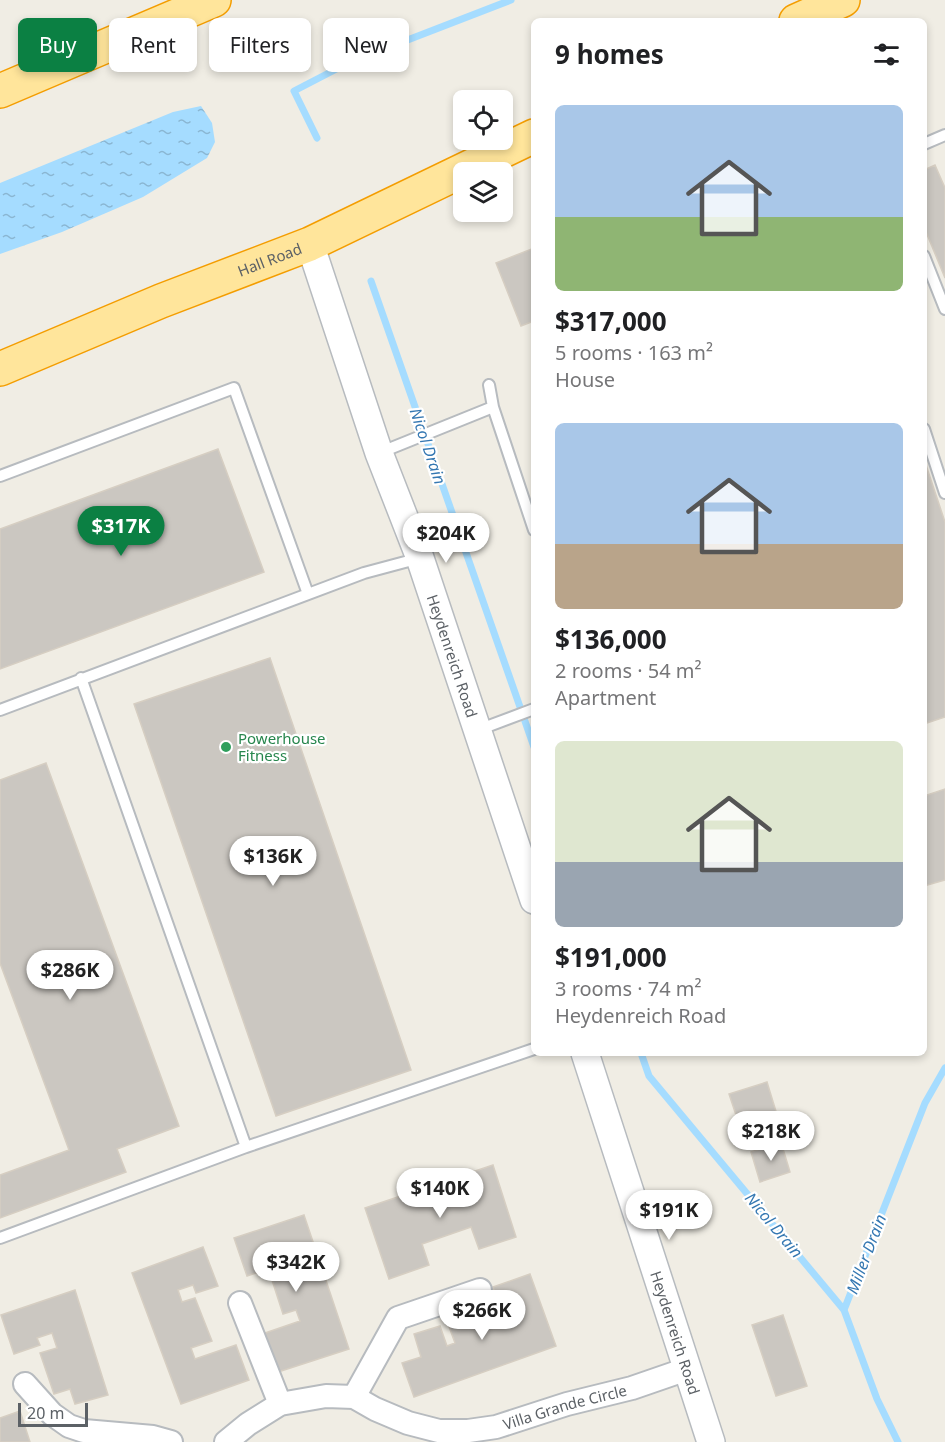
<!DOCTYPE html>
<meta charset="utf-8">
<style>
:root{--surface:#fff;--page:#f6f6f6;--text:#202124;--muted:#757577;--accent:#0b8043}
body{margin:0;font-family:"Noto Sans",sans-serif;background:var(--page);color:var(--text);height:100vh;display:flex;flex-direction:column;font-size:22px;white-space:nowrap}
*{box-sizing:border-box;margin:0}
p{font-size:20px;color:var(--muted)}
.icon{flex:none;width:33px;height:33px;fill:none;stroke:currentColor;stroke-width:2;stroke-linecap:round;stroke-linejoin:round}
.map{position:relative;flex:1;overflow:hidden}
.drawer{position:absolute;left:531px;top:18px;width:396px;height:1038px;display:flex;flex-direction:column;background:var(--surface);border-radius:9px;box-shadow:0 3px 9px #0003}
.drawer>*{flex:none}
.top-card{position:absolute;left:18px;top:18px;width:423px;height:54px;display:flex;gap:12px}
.controls{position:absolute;left:453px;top:90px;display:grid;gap:12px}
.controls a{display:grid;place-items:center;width:60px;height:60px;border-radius:9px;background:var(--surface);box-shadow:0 3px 9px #0003;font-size:30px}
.scale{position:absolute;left:18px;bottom:15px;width:70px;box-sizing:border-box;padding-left:6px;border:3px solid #5c6166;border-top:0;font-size:16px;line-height:21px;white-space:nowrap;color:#5c6166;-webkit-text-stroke:4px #fff;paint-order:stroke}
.price{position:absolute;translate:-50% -51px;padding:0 14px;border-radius:21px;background:#fff;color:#222;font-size:20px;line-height:39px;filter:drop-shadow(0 2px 3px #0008)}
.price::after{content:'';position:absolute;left:50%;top:36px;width:18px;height:14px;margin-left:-9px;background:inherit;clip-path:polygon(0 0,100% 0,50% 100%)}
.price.on{background:var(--accent);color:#fff}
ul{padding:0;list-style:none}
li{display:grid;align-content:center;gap:12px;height:318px;padding:0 24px}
li span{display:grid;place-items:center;height:186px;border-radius:9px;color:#555}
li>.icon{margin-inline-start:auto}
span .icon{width:108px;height:108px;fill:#fffc;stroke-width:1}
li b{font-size:26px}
h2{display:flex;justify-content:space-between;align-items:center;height:72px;padding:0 24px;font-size:26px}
.chip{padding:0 21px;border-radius:9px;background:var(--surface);box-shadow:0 3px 9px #0003;font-size:21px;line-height:54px}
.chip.on{background:var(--accent);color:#fff}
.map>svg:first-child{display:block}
</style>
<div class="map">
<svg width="945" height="1442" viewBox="0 0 945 1442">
<defs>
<pattern id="water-ripples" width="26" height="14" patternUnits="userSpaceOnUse" patternTransform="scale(1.5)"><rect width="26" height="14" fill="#a5dcff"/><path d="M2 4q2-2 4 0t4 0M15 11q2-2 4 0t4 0" fill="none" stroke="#8ab6d2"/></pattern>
</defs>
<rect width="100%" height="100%" fill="#f0ede4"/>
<!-- water -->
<path fill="url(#water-ripples)" d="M201,106L212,123L215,142L207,158L143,197L62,232L0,254V183L173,112Z"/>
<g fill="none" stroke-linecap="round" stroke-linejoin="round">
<!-- stream -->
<path stroke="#a5dcff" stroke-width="7" d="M317,138L294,91L348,63L511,0
M371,281L534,747
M641,1053L649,1076L844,1310L877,1399L898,1442
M844,1310L925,1103L945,1068"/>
</g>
<!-- building -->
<path fill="#cbc7c1" stroke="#d6cec2" stroke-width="1.5" d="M935,165L945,188V278L924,227V170Z
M534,248V321L521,326L496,263Z
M218,449L264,572L0,669V529Z
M924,459L945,522V717L924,724Z
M270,658L411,1070L276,1116L134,704Z
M46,763L179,1126L117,1149L126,1172L0,1218V1175L69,1150L0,963V780Z
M945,789V880L924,886V796Z
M767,1082L782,1131L745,1142L729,1094Z
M781,1142L790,1172L760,1182L751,1152Z
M493,1165L516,1237L479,1249L471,1227L422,1244L429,1265L389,1279L365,1208Z
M304,1215L349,1349L278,1372L265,1333L300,1321L296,1310L283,1314L270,1274L285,1269L281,1257L266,1262L268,1269L247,1276L234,1238Z
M203,1247L218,1286L196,1293L193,1285L178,1290L182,1302L195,1298L212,1341L191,1348L195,1359L236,1345L249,1380L181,1404L132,1273Z
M530,1274L556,1346L414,1397L402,1363L421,1357L414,1334L440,1326L447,1346L455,1343L448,1324L493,1309L500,1328L513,1323L507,1307L501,1309L493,1287Z
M75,1290L108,1395L75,1404L70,1389L54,1394L40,1353L57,1348L52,1333L37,1338L40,1345L14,1354L1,1315Z
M783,1315L807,1386L776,1396L752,1325Z
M20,1411L30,1442H0V1418Z"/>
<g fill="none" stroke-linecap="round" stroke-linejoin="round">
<!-- service casing -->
<g stroke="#b7bbbf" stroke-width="14">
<path id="service" d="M924,144L945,135
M924,256L945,309
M493,407L534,530
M924,429L945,493
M379,453L493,407L489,385
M0,476L234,388L308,594
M81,678L246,1147L534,1049
M0,710L364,573L420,558
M478,730L534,709
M0,1238L246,1147"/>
</g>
<!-- minor casing -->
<g stroke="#b7bbbf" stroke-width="26">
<g id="minor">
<path d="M240,1303L280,1404"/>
<path d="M25,1384L52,1414L69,1426L84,1431L153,1437L171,1442"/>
<path d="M354,1397L398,1318L480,1290"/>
<path id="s1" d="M226,1442L248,1424L280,1404L326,1396L354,1397L375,1409L408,1423L439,1431H468L496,1427L567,1404L632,1388L687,1369"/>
</g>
</g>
<!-- tertiary casing -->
<g stroke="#b7bbbf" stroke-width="30">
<g id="tertiary">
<path id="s2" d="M310,244L379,453L420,558L534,900"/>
<path id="s3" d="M585,1053L711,1442"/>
</g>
</g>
<!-- trunk casing -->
<g stroke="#f49d00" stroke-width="36">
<g id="trunk">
<path d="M796,21L843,0"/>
<path d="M0,91L214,0"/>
<path id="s4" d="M0,369L161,301L310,244L534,136"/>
</g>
</g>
<!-- service -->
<use href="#service" stroke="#fff" stroke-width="10"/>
<!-- minor -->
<use href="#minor" stroke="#fff" stroke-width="22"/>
<!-- tertiary -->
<use href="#tertiary" stroke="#fff" stroke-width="27"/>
<!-- trunk -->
<use href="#trunk" stroke="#ffe59b" stroke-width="33"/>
</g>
<!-- markers -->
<circle fill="#2e9e5b" stroke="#fff" stroke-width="2" cx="226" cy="747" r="6"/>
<g text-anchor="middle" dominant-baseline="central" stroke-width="4.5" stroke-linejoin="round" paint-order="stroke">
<!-- street labels -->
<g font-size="15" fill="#5c6166" stroke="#fff">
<text stroke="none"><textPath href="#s4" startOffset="291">Hall Road</textPath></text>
<text stroke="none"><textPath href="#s2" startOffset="436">Heydenreich Road</textPath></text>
<text stroke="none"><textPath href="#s3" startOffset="294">Heydenreich Road</textPath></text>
<text stroke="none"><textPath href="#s1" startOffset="362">Villa Grande Circle</textPath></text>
</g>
<!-- leisure labels -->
<g font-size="15" fill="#27864d" stroke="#fff" text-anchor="start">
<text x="238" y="738">Powerhouse<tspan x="238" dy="17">Fitness</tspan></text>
</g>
<!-- water labels -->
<g font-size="16" font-style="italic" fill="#3578b2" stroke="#fff">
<text transform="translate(428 446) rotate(71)">Nicol Drain</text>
<text transform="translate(774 1225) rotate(50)">Nicol Drain</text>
<text transform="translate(866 1254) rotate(-69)">Miller Drain</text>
</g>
</g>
</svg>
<div class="controls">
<a><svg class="icon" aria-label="locate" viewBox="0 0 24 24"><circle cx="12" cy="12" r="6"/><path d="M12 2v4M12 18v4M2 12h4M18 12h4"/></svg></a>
<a><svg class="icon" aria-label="layers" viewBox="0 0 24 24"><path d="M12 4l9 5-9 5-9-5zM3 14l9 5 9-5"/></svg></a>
</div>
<div class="scale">20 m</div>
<b class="price on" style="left:121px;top:557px">$317K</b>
<b class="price" style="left:446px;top:564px">$204K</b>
<b class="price" style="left:273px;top:887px">$136K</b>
<b class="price" style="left:70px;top:1001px">$286K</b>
<b class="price" style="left:771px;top:1162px">$218K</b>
<b class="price" style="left:440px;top:1219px">$140K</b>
<b class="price" style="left:669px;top:1241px">$191K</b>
<b class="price" style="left:296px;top:1293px">$342K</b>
<b class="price" style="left:482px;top:1341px">$266K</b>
<div class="top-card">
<a class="chip on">Buy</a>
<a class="chip">Rent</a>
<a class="chip">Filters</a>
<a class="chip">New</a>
</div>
<section class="drawer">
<h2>9 homes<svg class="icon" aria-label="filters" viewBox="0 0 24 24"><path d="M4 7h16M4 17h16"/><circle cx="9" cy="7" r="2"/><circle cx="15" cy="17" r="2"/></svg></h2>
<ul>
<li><span style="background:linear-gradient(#a9c7e8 60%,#8fb573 0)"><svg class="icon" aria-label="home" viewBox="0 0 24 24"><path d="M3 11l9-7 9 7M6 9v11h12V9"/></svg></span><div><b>$317,000</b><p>5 rooms · 163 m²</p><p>House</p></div></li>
<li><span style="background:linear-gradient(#a9c7e8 65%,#b9a48a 0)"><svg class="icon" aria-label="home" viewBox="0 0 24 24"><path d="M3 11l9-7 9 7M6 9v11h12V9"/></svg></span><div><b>$136,000</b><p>2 rooms · 54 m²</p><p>Apartment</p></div></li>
<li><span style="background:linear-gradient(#dfe7d0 65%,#9aa5b1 0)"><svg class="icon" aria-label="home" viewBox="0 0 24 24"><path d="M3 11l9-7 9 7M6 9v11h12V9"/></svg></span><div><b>$191,000</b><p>3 rooms · 74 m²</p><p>Heydenreich Road</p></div></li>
</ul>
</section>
</div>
